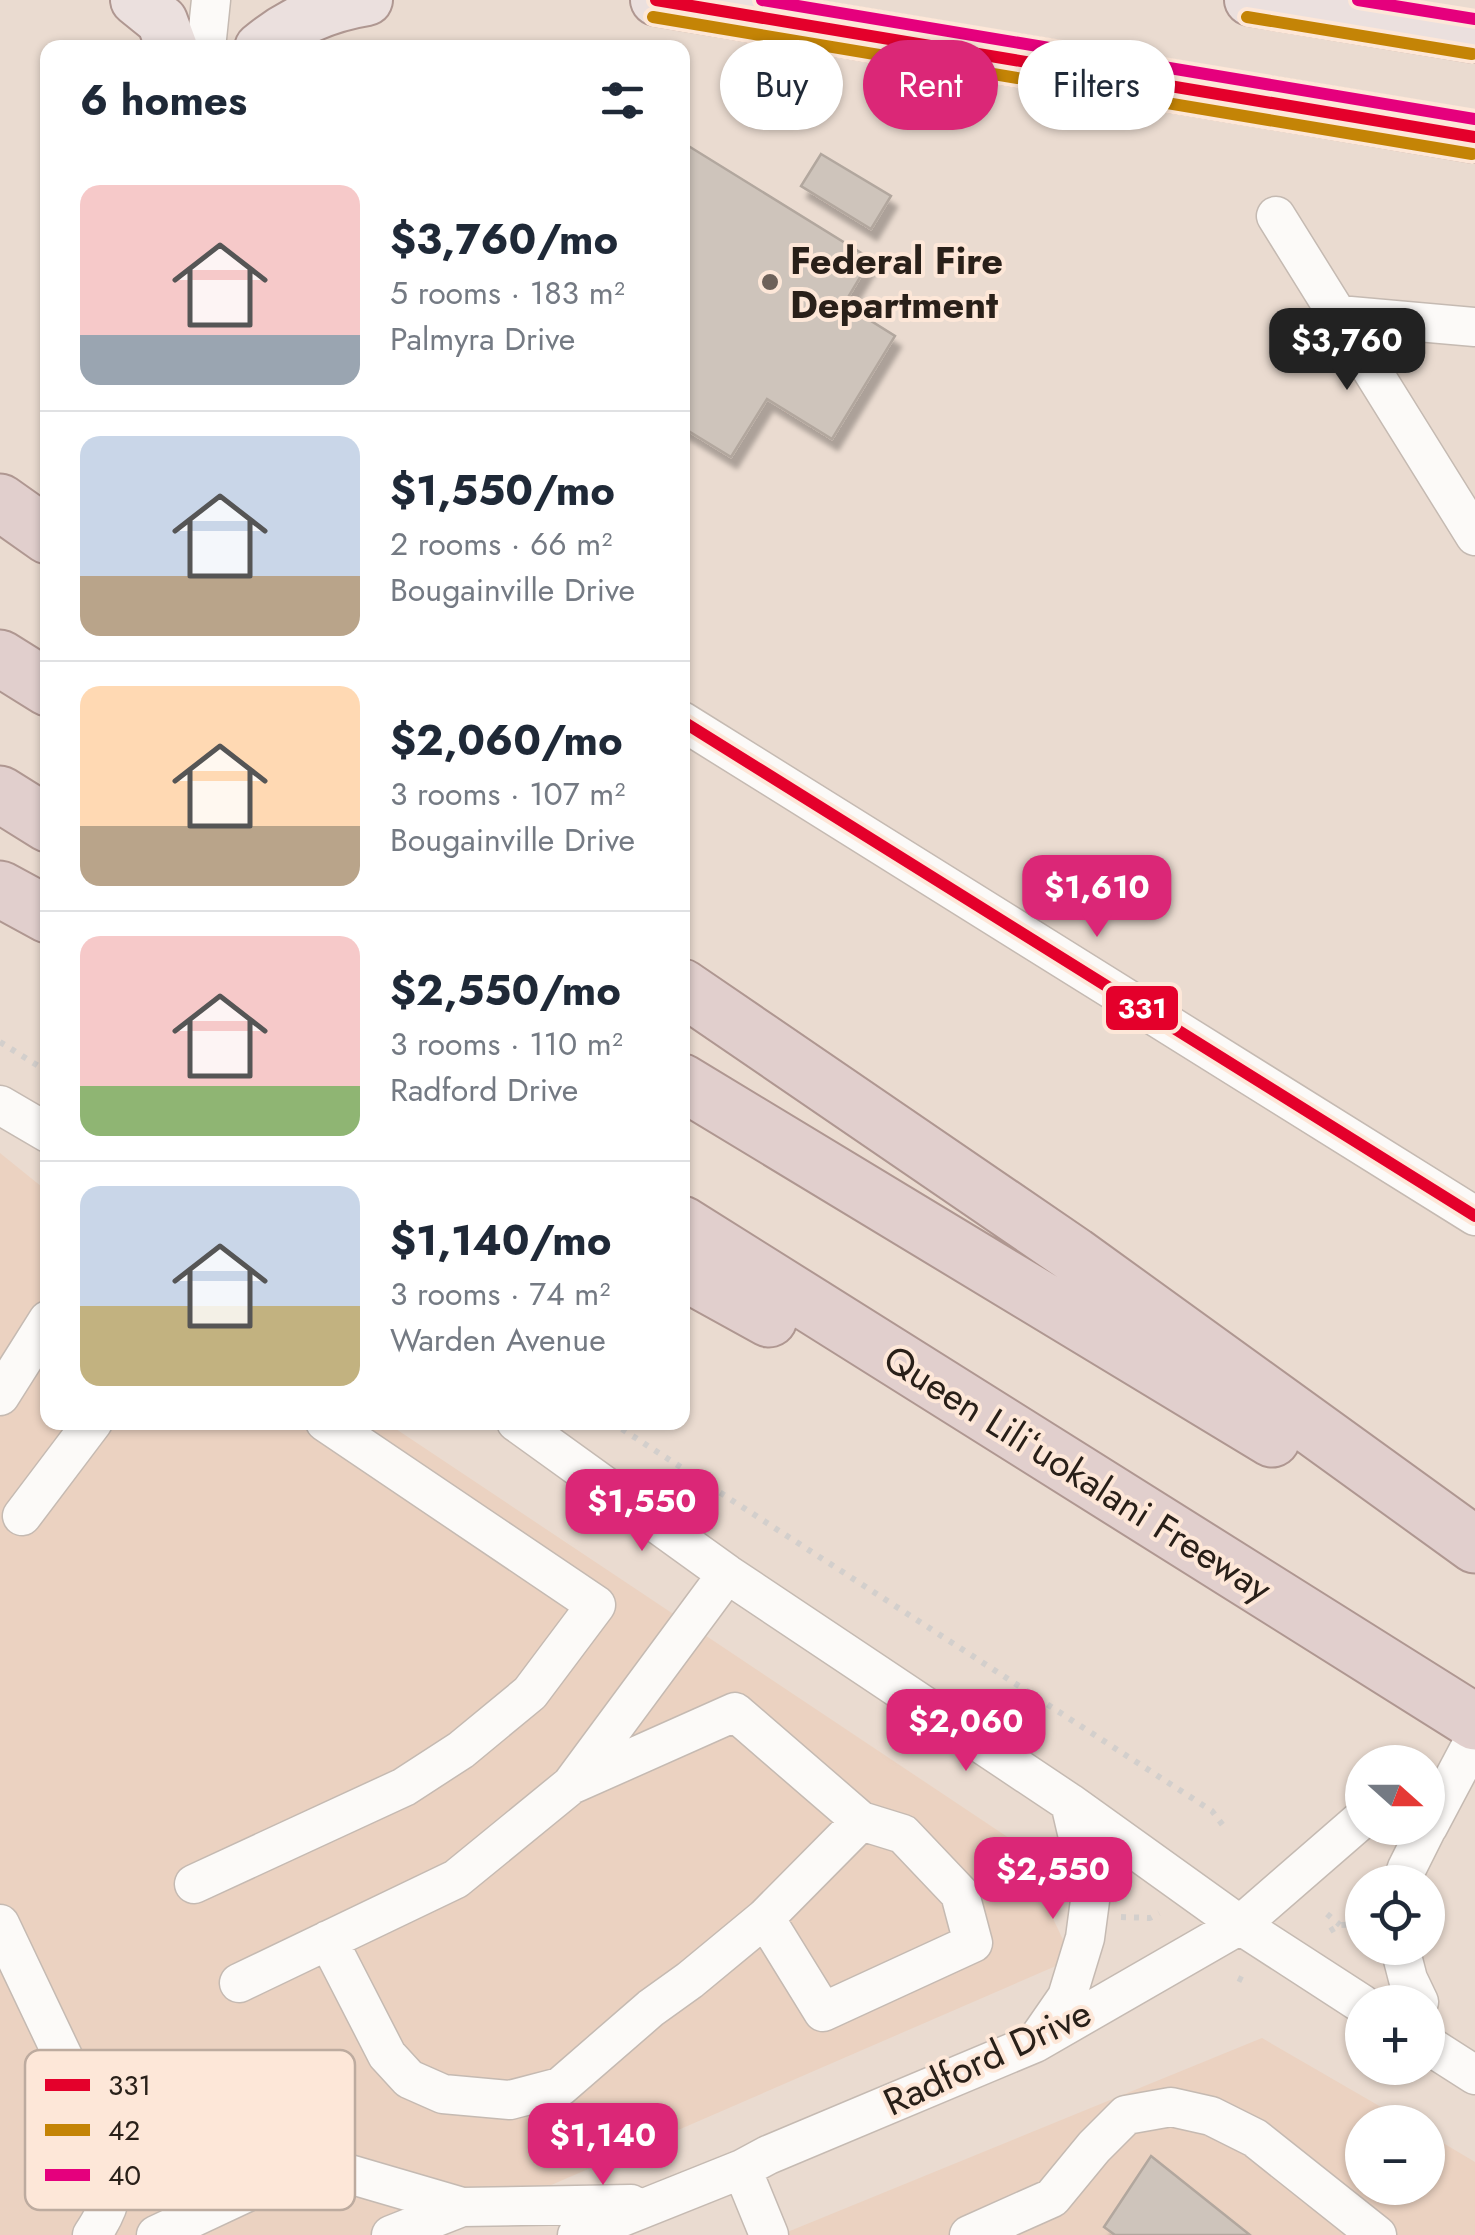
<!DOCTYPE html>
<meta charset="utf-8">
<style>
:root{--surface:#fff;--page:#f2f2f3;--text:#1f2937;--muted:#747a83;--line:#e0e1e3;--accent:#db2777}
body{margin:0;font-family:Jost,sans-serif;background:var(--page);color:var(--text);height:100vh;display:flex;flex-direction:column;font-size:38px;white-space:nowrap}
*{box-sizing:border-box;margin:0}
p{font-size:32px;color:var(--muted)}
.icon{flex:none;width:55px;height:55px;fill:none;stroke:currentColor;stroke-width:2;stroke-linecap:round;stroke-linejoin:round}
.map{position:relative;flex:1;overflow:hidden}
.sheet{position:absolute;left:40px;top:40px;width:650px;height:1390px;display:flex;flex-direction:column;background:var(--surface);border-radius:20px;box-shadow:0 2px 8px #0004}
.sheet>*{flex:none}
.banner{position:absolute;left:720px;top:40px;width:605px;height:90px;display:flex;gap:20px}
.needle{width:65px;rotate:111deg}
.tools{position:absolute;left:1345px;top:1745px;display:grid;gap:20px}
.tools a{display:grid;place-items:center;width:100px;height:100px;border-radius:50%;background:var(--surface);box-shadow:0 2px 8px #0004;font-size:50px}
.price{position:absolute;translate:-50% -85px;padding:0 22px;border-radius:20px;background:var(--accent);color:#fff;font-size:32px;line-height:65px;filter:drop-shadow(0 2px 5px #0008)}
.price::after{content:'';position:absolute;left:50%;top:60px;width:30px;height:22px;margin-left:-15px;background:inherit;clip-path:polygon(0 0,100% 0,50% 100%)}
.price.selected{background:#222;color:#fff}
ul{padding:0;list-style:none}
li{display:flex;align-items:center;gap:30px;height:250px;padding:0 40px}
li+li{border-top:2px solid var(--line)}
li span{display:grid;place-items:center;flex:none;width:280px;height:200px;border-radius:20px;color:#555}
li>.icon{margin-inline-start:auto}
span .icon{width:120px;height:120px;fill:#fffc;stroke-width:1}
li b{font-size:42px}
h2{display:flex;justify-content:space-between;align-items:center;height:120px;padding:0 40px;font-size:42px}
.pill{padding:0 35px;border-radius:45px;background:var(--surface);box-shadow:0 2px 8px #0004;font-size:35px;line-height:90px}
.pill.selected{background:var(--accent);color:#fff}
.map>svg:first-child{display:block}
</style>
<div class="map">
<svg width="1475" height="2235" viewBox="0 0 1475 2235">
<defs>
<filter id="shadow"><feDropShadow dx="6" dy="11" stdDeviation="2.5" flood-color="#0004"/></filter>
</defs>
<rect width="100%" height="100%" fill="#eadbd0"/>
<!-- built -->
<path fill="#ebd2c1" d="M0,1153L47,1191L48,1422L387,1423L1018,1844L1072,1959L436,2235H0Z
M1262,2038L1407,2122H1362V2188H1428V2134L1475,2162V2235H780Z"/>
<!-- building -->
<path fill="#cec4bb" stroke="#b2a79e" stroke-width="2.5" filter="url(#shadow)" d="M682,142L871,259L844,304L895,336L832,439L767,399L731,457L682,427V376L685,372L682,370Z
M821,154L891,196L871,229L801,186Z
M1151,2156L1250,2235H1115L1104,2227Z"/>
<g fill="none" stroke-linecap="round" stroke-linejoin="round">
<!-- minor casing -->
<g stroke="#c5bab2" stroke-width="41">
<path id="minor" d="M206,48L211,0
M1276,216L1475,536
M1339,315L1475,327
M682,721L1475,1216
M0,1105L48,1133
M0,1396L48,1320
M516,1422L727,1574L1070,1803L1240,1925L1362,2004
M22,1516L93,1422
M1428,1827L1475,1738
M1402,1882L1407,1868L1427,1828
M194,1884L404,1787L461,1750L530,1693L596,1605L325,1422
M765,1918L861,1821
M0,1924L107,2149C114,2187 115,2201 92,2235
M328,1940L387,2055L409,2079L443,2094L510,2100L560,2087L651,2008L690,1980L765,1918L823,2012L973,1943L960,1894L903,1834L861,1821L735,1712L571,1785
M1400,1948L1408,1979L1419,2002
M239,1983L456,1879L571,1785L727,1574
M1040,2036L1067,1997L1085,1938L1091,1893L1070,1803
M1428,2045L1475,2075
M332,2169L462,2207L631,2204
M742,2169L769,2235
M156,2235L324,2156
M391,2235L462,2207
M577,2235L742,2169L768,2155L1035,2043L1240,1925L1362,1819
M969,2235L1052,2198L1094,2147L1126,2115L1171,2107L1211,2116L1255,2138L1377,2235"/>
</g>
<!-- major casing -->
<g stroke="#af9791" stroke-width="54">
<path id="major" d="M136,0L162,21L172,48
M656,0L1475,137
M1250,0L1475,37
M260,48C290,22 329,6 367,0"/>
</g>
<!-- highway casing -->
<g stroke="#af9791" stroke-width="59">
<path id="highway" d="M0,502L48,536
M0,658L48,688
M0,794L48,824
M0,889L48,915
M682,987L1074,1255L1475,1545
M682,1082L1272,1439
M682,1224L1475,1722
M682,1271L769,1319"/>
</g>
<!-- path -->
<path stroke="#d3cfcc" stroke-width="6" stroke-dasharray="5 8" stroke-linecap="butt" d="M0,1042L48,1072
M611,1422L1212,1811L1225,1828
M1327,1914L1340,1925
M1121,1917L1150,1918L1159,1913
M1330,1931L1340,1925L1362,1924
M1238,1978L1248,1983"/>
<!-- minor -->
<use href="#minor" stroke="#fcfaf8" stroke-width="38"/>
<!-- major -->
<use href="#major" stroke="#ebe0de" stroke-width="50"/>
<!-- highway -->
<use href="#highway" stroke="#e1cfcd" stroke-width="55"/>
<!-- bus-1 casing -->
<g stroke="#fde7d8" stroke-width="20">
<path id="bus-1" d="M656,0L1475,137
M682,721L1475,1216"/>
</g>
<!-- bus-2 casing -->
<g stroke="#fde7d8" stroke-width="20">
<path id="bus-2" d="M653,17L1472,154
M1247,17L1472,54"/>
</g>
<!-- bus-3 casing -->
<g stroke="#fde7d8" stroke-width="20">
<path id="bus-3" d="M762,0L1475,119
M1358,0L1475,19"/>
</g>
<!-- bus-1 -->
<use href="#bus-1" stroke="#e4002b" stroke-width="12"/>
<!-- bus-2 -->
<use href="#bus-2" stroke="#c48406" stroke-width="12"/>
<!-- bus-3 -->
<use href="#bus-3" stroke="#e5007d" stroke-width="12"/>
</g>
<!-- markers -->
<circle fill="#6d6159" stroke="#fde7d8" stroke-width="4" cx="770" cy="282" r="10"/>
<g text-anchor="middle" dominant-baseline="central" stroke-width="8" stroke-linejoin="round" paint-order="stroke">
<!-- poi labels -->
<g font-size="38" font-weight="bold" fill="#292019" stroke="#fde7d8" text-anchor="start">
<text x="790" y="260">Federal Fire<tspan x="790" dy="44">Department</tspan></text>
</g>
<!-- street labels -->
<g font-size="38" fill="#292019" stroke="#fde7d8">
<text transform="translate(1078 1473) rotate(32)">Queen Liliʻuokalani Freeway</text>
<text transform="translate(987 2057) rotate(-25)">Radford Drive</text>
</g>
</g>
<!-- legend -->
<rect x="25" y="2050" width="330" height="160" rx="15" fill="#fde7d8" stroke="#bdab9f" stroke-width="2.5"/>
<rect x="45" y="2079" width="45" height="12" fill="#e4002b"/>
<rect x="45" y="2124" width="45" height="12" fill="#c48406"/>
<rect x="45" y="2169" width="45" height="12" fill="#e5007d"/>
<g font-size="28" fill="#292019">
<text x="108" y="2095">331</text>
<text x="108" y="2140">42</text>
<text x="108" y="2185">40</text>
</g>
<rect stroke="#fde7d8" stroke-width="4" x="1104" y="984" width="76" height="48" rx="10" fill="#e4002b"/>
<g font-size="28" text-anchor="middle" font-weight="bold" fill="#fff">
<text x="1142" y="1018">331</text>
</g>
</svg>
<div class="tools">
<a><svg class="needle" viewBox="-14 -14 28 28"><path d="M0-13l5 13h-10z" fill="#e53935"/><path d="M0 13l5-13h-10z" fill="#747a83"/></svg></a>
<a><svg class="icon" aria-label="locate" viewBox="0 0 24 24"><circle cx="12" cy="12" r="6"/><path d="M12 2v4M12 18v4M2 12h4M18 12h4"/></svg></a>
<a>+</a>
<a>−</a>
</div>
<b class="price selected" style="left:1347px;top:393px">$3,760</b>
<b class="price" style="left:1097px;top:940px">$1,610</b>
<b class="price" style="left:642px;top:1554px">$1,550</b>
<b class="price" style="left:966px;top:1774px">$2,060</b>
<b class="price" style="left:1053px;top:1922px">$2,550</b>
<b class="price" style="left:603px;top:2188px">$1,140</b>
<div class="banner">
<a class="pill">Buy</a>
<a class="pill selected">Rent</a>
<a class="pill">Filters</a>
</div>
<section class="sheet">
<h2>6 homes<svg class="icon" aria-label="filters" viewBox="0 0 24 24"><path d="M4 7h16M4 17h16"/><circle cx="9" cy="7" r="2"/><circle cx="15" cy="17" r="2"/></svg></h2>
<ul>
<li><span style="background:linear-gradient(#f6c9c9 75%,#9aa5b1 0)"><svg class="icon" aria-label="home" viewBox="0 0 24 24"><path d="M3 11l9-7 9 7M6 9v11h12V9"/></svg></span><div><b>$3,760/mo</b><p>5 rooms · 183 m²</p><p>Palmyra Drive</p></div></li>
<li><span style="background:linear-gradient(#c9d6e8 70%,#b9a48a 0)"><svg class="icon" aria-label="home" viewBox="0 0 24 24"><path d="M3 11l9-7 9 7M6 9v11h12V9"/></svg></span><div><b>$1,550/mo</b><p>2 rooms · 66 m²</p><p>Bougainville Drive</p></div></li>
<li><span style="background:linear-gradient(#ffd9b3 70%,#b9a48a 0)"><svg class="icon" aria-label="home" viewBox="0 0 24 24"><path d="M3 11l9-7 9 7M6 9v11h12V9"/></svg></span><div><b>$2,060/mo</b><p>3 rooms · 107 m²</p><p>Bougainville Drive</p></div></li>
<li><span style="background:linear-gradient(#f6c9c9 75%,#8fb573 0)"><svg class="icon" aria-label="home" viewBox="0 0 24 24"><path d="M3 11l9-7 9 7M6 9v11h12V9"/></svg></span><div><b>$2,550/mo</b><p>3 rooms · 110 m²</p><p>Radford Drive</p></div></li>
<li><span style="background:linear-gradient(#c9d6e8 60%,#c2b280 0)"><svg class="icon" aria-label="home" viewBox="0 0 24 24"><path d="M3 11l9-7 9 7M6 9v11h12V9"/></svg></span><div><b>$1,140/mo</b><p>3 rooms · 74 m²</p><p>Warden Avenue</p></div></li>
</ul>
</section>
</div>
